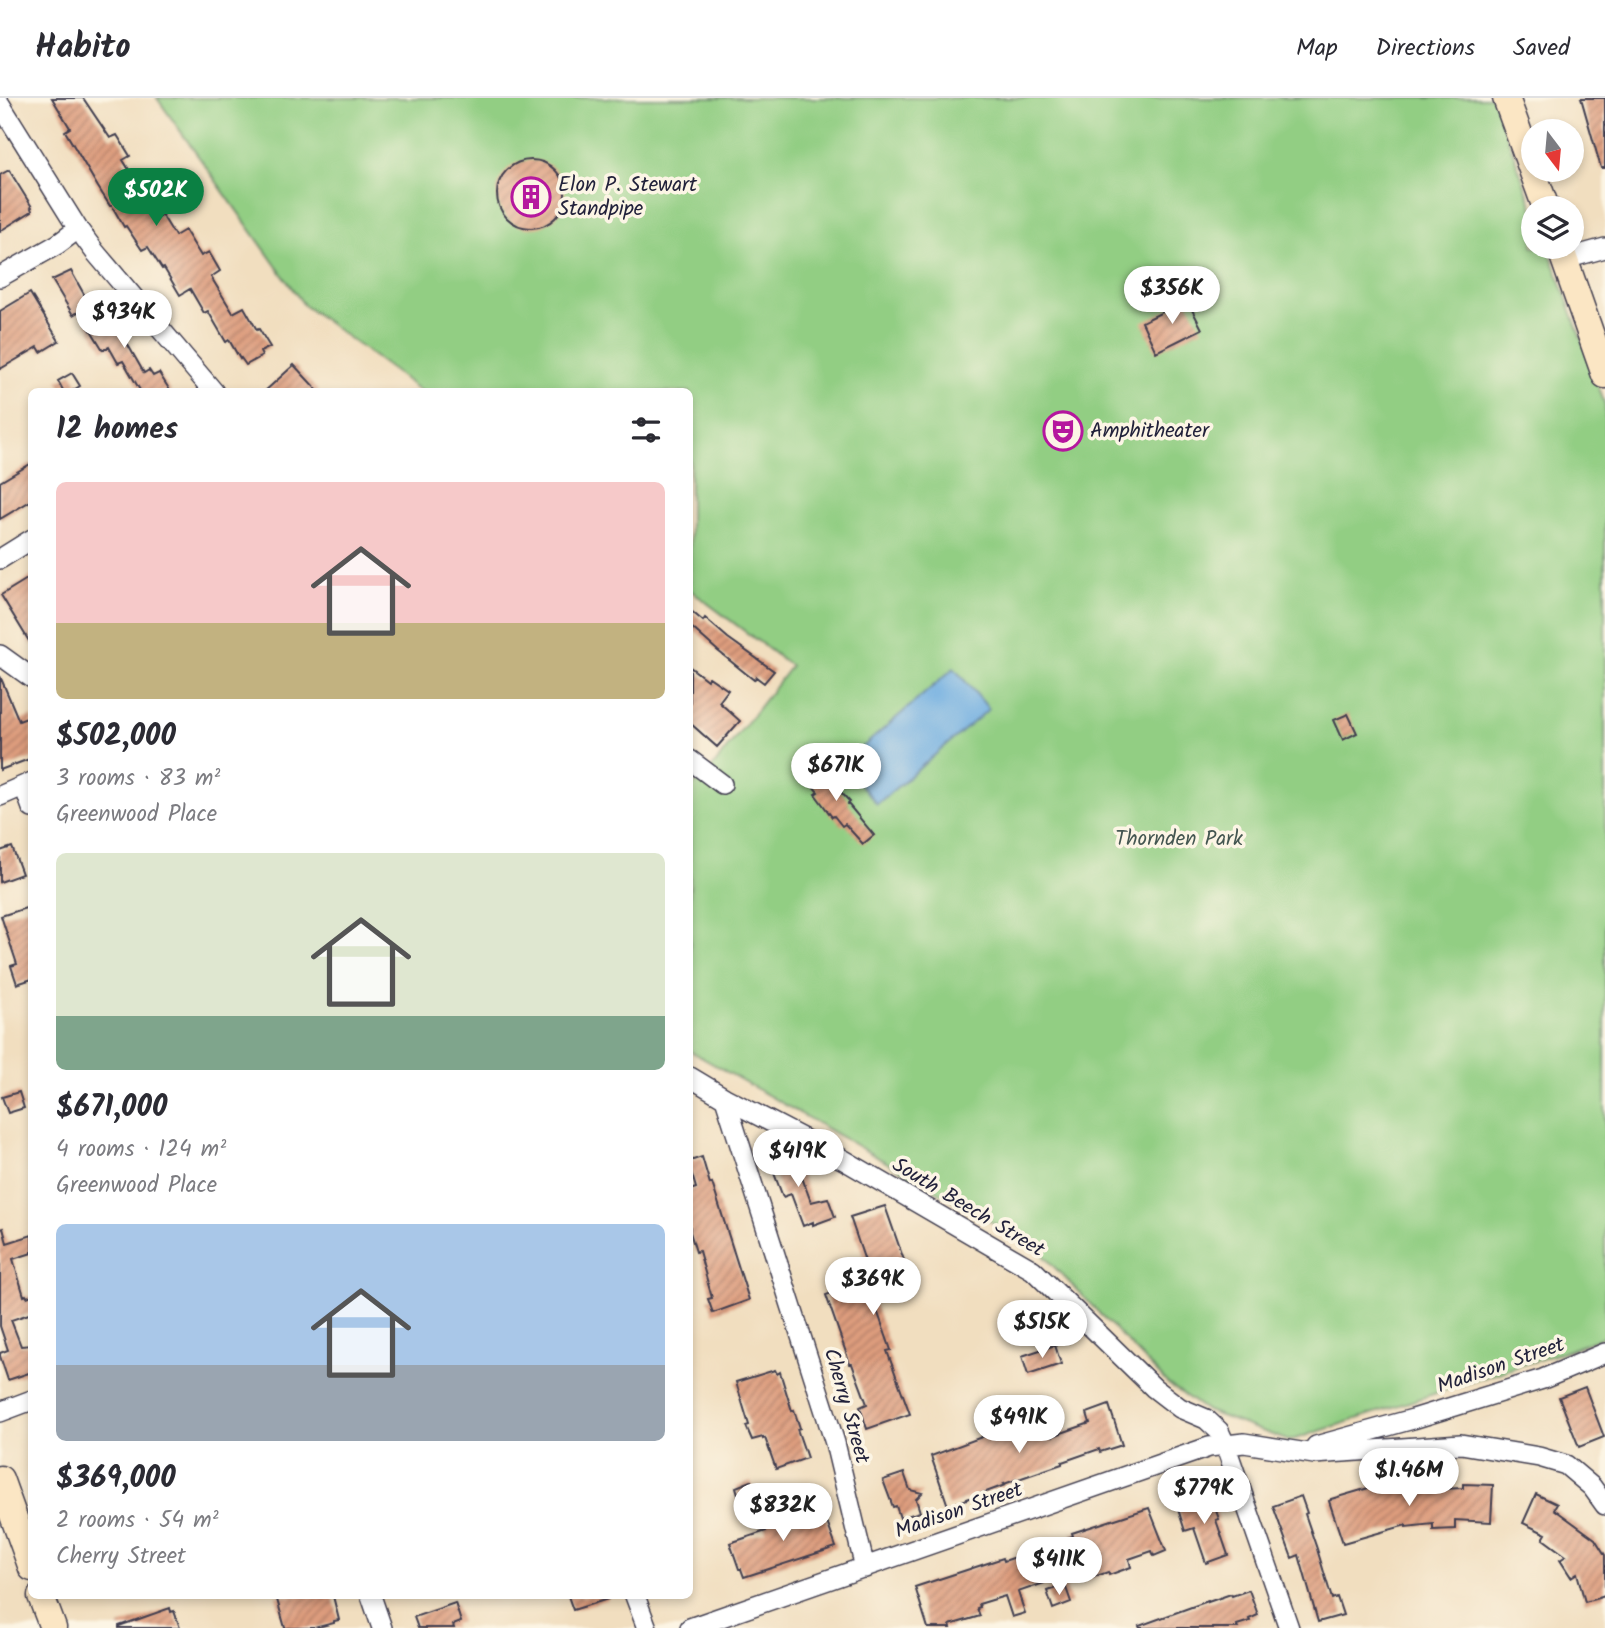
<!DOCTYPE html>
<meta charset="utf-8">
<style>
:root{--surface:#fff;--page:#f7f7f7;--text:#2b2b33;--muted:#7c7c81;--line:#e1e1e2;--accent:#0b8043}
body{margin:0;font-family:Kalam,sans-serif;background:var(--page);color:var(--text);height:100vh;display:flex;flex-direction:column;font-size:26px;white-space:nowrap}
*{box-sizing:border-box;margin:0}
p{font-size:23px;color:var(--muted)}
.icon{flex:none;width:38px;height:38px;fill:none;stroke:currentColor;stroke-width:2;stroke-linecap:round;stroke-linejoin:round}
.map{position:relative;flex:1;overflow:hidden}
.drawer{position:absolute;left:28px;top:290px;width:665px;height:1211px;display:flex;flex-direction:column;background:var(--surface);border-radius:10px;box-shadow:0 4px 10px #0003}
.drawer>*{flex:none}
.needle{width:46px;rotate:164deg}
.tools{position:absolute;left:1521px;top:21px;display:grid;gap:14px}
.tools a{display:grid;place-items:center;width:63px;height:63px;border-radius:50%;background:var(--surface);box-shadow:0 4px 10px #0003;font-size:35px}
.price{position:absolute;translate:-50% -60px;padding:0 16px;border-radius:24px;background:#fff;color:#222;font-size:23px;line-height:46px;filter:drop-shadow(0 2px 4px #0008)}
.price::after{content:'';position:absolute;left:50%;top:42px;width:21px;height:16px;margin-left:-10px;background:inherit;clip-path:polygon(0 0,100% 0,50% 100%)}
.price.on{background:var(--accent);color:#fff}
ul{padding:0;list-style:none}
li{display:grid;align-content:center;gap:14px;height:371px;padding:0 28px}
li span{display:grid;place-items:center;height:217px;border-radius:10px;color:#555}
li>.icon{margin-inline-start:auto}
span .icon{width:126px;height:126px;fill:#fffc;stroke-width:1}
li b{font-size:30px}
h2{display:flex;justify-content:space-between;align-items:center;height:84px;padding:0 28px;font-size:30px}
header{display:flex;align-items:center;gap:42px;box-sizing:border-box;height:98px;padding:0 35px;background:var(--surface);border-bottom:2px solid var(--line)}
header strong{font-size:33px}
nav{display:flex;gap:38px;margin-inline-start:auto;font-size:24px}
.map>svg:first-child{display:block}
</style>
<header>
<strong>Habito</strong>
<nav><a>Map</a><a>Directions</a><a>Saved</a></nav>
</header>
<div class="map">
<svg width="1605" height="1530" viewBox="0 0 1605 1530">
<defs>
<pattern id="building-hatch" width="6" height="6" patternUnits="userSpaceOnUse" patternTransform="scale(1.75)"><rect width="6" height="6" fill="#dd9c7d"/><path d="M-1 1l2-2M0 6l6-6M5 7l2-2" fill="none" stroke="#b37f68"/></pattern>
</defs>
<rect width="100%" height="100%" fill="#fcf5e5"/>
<filter id="ink" filterUnits="userSpaceOnUse"><feTurbulence type="fractalNoise" baseFrequency=".0143" numOctaves="2"/><feDisplacementMap in="SourceGraphic" scale="14" xChannelSelector="R" yChannelSelector="G"/><feConvolveMatrix kernelMatrix="1 2 1 2 8 2 1 2 1" color-interpolation-filters="sRGB"/></filter>
<filter id="wash" filterUnits="userSpaceOnUse"><feTurbulence type="fractalNoise" baseFrequency=".00686" numOctaves="4" result="noise"/><feDisplacementMap in="SourceGraphic" scale="28" xChannelSelector="R" yChannelSelector="G"/><feGaussianBlur stdDeviation="1.57" result="paint"/><feColorMatrix in="noise" values="0 0 0 0 0 0 0 0 0 0 0 0 0 0 0 0 0 1.4 0 .05"/><feComposite in="paint" operator="in"/></filter>
<g filter="url(#wash)">
<rect width="100%" height="100%" fill="#f1debf"/>
<!-- park -->
<path fill="#92ce83" stroke="#5a785f" stroke-width="2" d="M157,0H1493L1533,110V149H1548L1605,307V1238L1569,1252L1289,1343L1207,1313L1167,1285L1034,1148L690,953V690L708,675L791,568L690,492V294H422L304,207Z"/>
<!-- water -->
<path fill="#6eade1" stroke="#48688e" stroke-width="2" d="M954,570L989,611L877,706L843,666Z"/>
<g id="blocks">
<!-- building -->
<path fill="url(#building-hatch)" d="M52,0H83L110,40L117,37L130,58L123,62L143,94L144,93L159,119L162,117L175,138L185,132L201,158L209,154L220,173L211,179L233,215L244,209L257,232L259,231L270,249L260,254L262,258L246,267L241,260L240,261L229,242L226,244L208,213L204,215L190,191L180,197L164,170L162,171L148,149L142,152L126,128L124,129L112,108H110L98,89L65,33L70,30Z
M1581,0H1605V70H1601Z
M497 96a34 34 0 1 1 68 0a34 34 0 1 1-68 0Z
M9,72L32,109L31,110L32,113L0,133V77Z
M71,173L90,207L73,217L52,182Z
M30,195L59,243L41,254L38,249L0,271V213Z
M1187,202L1202,231L1156,254L1142,224Z
M113,208L130,237L124,240L144,275L149,272L153,278L159,275L171,294H141L123,263L118,265L109,249L103,252L86,224Z
M294,267L319,294H264Z
M72,275L80,288L70,294H64L58,283Z
M32,365V402L0,421V384Z
M32,478V548L1,497Z
M690,512L703,523L705,520L728,540L774,573L764,585L756,579L754,582L718,553L690,528Z
M690,569L707,582L709,579L728,592L719,604L740,623L717,649L690,625Z
M0,578L19,623L32,618V660L0,672Z
M1348,616L1357,635L1343,642L1334,622Z
M811,663L837,693L839,692L850,704L848,706L874,737L863,746L845,726L842,728L834,718L832,719L815,696L818,694L800,673Z
M12,749L22,776L0,784V753Z
M32,808V881L17,886L11,868L17,866L1,818Z
M19,994L24,1010L8,1015L2,999Z
M780,1050L796,1063L811,1104L828,1100L835,1119L813,1127V1124L803,1128L791,1096L783,1099L766,1054Z
M702,1059L710,1086L712,1085L749,1202L713,1215L708,1201L712,1200L699,1153L696,1154L690,1134V1092L696,1090L690,1070V1063Z
M885,1108L913,1188L873,1201L891,1252L887,1253L910,1316L867,1331L860,1309L867,1306L852,1266H850L826,1197L854,1187L853,1184L870,1178L850,1119Z
M3,1130L7,1145L32,1137V1155L13,1161L24,1198L26,1197L27,1199L32,1197V1215L11,1222L21,1248L32,1247V1274L8,1282L0,1258V1255L8,1252L0,1228V1131Z
M1055,1247L1061,1266L1028,1277L1022,1258Z
M775,1272L777,1276L780,1274L792,1313L794,1312L800,1330L797,1331L807,1360L776,1371L765,1340L763,1341V1339L752,1342L746,1328L749,1327L736,1284Z
M1585,1289L1604,1339L1579,1349L1559,1299Z
M1109,1307L1122,1347L1100,1354L1099,1351L1062,1364V1366L1004,1386L1005,1387L948,1408L931,1358L987,1337L988,1339L1044,1319L1045,1322L1047,1321L1053,1338L1090,1325L1087,1315Z
M904,1375L910,1392L922,1395L916,1401L920,1414L900,1420L896,1408L893,1409L883,1382Z
M1420,1381L1421,1392L1463,1390V1386L1493,1387L1491,1424L1455,1422V1431L1433,1432V1426L1406,1429V1427L1343,1445L1329,1403L1331,1402V1401L1382,1386Z
M751,1383L757,1401L741,1406L736,1389Z
M1209,1393L1219,1421L1216,1422L1228,1457L1206,1465L1194,1430L1185,1433L1177,1408L1197,1401L1196,1398Z
M1536,1396L1557,1406L1554,1411L1595,1441L1605,1457V1498L1585,1504L1577,1475L1571,1479L1560,1462L1566,1458L1543,1441L1546,1436L1523,1425Z
M1301,1398L1307,1415L1305,1416L1317,1451L1332,1501L1337,1499L1343,1517L1318,1524L1299,1457L1292,1460L1273,1408Z
M1149,1410L1166,1453L1154,1458L1152,1453L1129,1461L1131,1469L1109,1477L1108,1474L1082,1483L1067,1440L1073,1438L1072,1435Z
M823,1413L836,1449L744,1479L741,1471H739L730,1445L766,1433L763,1423L780,1417L783,1427Z
M1034,1453L1044,1485L1018,1494L1025,1515L1012,1519L1005,1498L979,1506L980,1509L977,1510L980,1518L950,1527L951,1530H928L915,1489L1003,1460L1004,1463Z
M1065,1487L1071,1504L1053,1511L1047,1493Z
M1249,1492L1258,1517L1249,1521L1250,1523L1237,1527L1238,1530H1140L1139,1528L1208,1503V1504L1231,1496L1232,1498Z
M276,1498H333L339,1522L334,1523V1525L314,1530H285Z
M568,1498H608V1501L573,1512Z
M455,1505L461,1524L453,1527L454,1530H418L414,1519Z
M170,1510L171,1514L174,1513L180,1530H119V1528Z"/>
</g>
</g>
<g filter="url(#ink)">
<use href="#blocks" fill-opacity="0" stroke="#413e4f" stroke-width="2"/>
<g fill="none" stroke-linecap="round" stroke-linejoin="round">
<!-- street casing -->
<g stroke="#413e4f" stroke-width="22">
<path id="street" d="M0,6L78,131L95,154L214,294
M1565,161L1605,150
M0,179L58,146L78,131
M0,461L32,441
M0,557L32,580
M690,662L722,686
M24,688L32,710
M0,698L32,684
M690,979L725,1000L844,1062L1033,1172L1154,1290L1180,1310L1206,1321L1219,1333L1225,1346L1289,1530
M725,1000L835,1345L865,1470
M0,1314L32,1302
M1316,1348L1413,1321L1543,1281L1605,1255
M371,1498L382,1530
M635,1498L647,1530
M690,1530L1209,1349L1244,1345L1314,1356L1461,1346L1539,1359L1566,1367L1592,1389L1605,1407"/>
</g>
<!-- secondary casing -->
<g stroke="#413e4f" stroke-width="29">
<path id="secondary" d="M1506,0L1546,110
M1560,149L1605,277
M0,1381L32,1470
M41,1498L53,1530"/>
</g>
<!-- street -->
<use href="#street" stroke="#fff" stroke-width="19"/>
<!-- secondary -->
<use href="#secondary" stroke="#fbe6c4" stroke-width="26"/>
</g>
</g>
<!-- icons -->
<defs>
<g id="building-ring" transform="scale(2.0125)"><circle r="9.5" fill="#fcf5e5" stroke="#b5179e" stroke-width="1.5"/><path d="M-4-6H4V6H1V3H-1V6H-4ZM-2.5-4.3h1.7v1.8h-1.7ZM.8-4.3h1.7v1.8H.8ZM-2.5-1h1.7V.8h-1.7ZM.8-1h1.7V.8H.8Z" fill="#b5179e"/></g>
<g id="theatre-ring" transform="scale(2.0125)"><circle r="9.5" fill="#fcf5e5" stroke="#b5179e" stroke-width="1.5"/><path d="M-5-5.5Q0-4 5-5.5V0Q5 5 0 6Q-5 5-5 0ZM-3.3-2.5H-1v1.5H-3.3ZM1-2.5H3.3v1.5H1ZM-2.8 1Q0 5.5 2.8 1Z" fill="#b5179e"/></g>
</defs>
<g fill-rule="evenodd">
<use href="#building-ring" x="531" y="99"/>
<use href="#theatre-ring" x="1063" y="333"/>
</g>
<g text-anchor="middle" dominant-baseline="central" stroke-width="7" stroke-linejoin="round" paint-order="stroke">
<!-- poi labels -->
<g font-size="21" fill="#22223b" stroke="#fcf5e5" text-anchor="start">
<text x="558" y="87">Elon P. Stewart<tspan x="558" dy="24">Standpipe</tspan></text>
<text x="1090" y="333">Amphitheater</text>
</g>
<!-- park labels -->
<g font-size="21" fill="#445651" stroke="#fcf5e5">
<text x="1179" y="741">Thornden Park</text>
</g>
<!-- street labels -->
<g font-size="21" fill="#22223b" stroke="#fcf5e5">
<text transform="translate(968 1110) rotate(31)">South Beech Street</text>
<text transform="translate(1501 1268) rotate(-19)">Madison Street</text>
<text transform="translate(846 1308) rotate(74)">Cherry Street</text>
<text transform="translate(959 1413) rotate(-19)">Madison Street</text>
</g>
</g>
</svg>
<div class="tools">
<a><svg class="needle" viewBox="-14 -14 28 28"><path d="M0-13l5 13h-10z" fill="#e53935"/><path d="M0 13l5-13h-10z" fill="#7c7c81"/></svg></a>
<a><svg class="icon" aria-label="layers" viewBox="0 0 24 24"><path d="M12 4l9 5-9 5-9-5zM3 14l9 5 9-5"/></svg></a>
</div>
<b class="price on" style="left:156px;top:130px">$502K</b>
<b class="price" style="left:1172px;top:228px">$356K</b>
<b class="price" style="left:124px;top:252px">$934K</b>
<b class="price" style="left:836px;top:705px">$671K</b>
<b class="price" style="left:798px;top:1091px">$419K</b>
<b class="price" style="left:873px;top:1219px">$369K</b>
<b class="price" style="left:1042px;top:1262px">$515K</b>
<b class="price" style="left:1019px;top:1357px">$491K</b>
<b class="price" style="left:1409px;top:1410px">$1.46M</b>
<b class="price" style="left:1204px;top:1428px">$779K</b>
<b class="price" style="left:783px;top:1445px">$832K</b>
<b class="price" style="left:1059px;top:1499px">$411K</b>
<section class="drawer">
<h2>12 homes<svg class="icon" aria-label="filters" viewBox="0 0 24 24"><path d="M4 7h16M4 17h16"/><circle cx="9" cy="7" r="2"/><circle cx="15" cy="17" r="2"/></svg></h2>
<ul>
<li><span style="background:linear-gradient(#f6c9c9 65%,#c2b280 0)"><svg class="icon" aria-label="home" viewBox="0 0 24 24"><path d="M3 11l9-7 9 7M6 9v11h12V9"/></svg></span><div><b>$502,000</b><p>3 rooms · 83 m²</p><p>Greenwood Place</p></div></li>
<li><span style="background:linear-gradient(#dfe7d0 75%,#7fa58c 0)"><svg class="icon" aria-label="home" viewBox="0 0 24 24"><path d="M3 11l9-7 9 7M6 9v11h12V9"/></svg></span><div><b>$671,000</b><p>4 rooms · 124 m²</p><p>Greenwood Place</p></div></li>
<li><span style="background:linear-gradient(#a9c7e8 65%,#9aa5b1 0)"><svg class="icon" aria-label="home" viewBox="0 0 24 24"><path d="M3 11l9-7 9 7M6 9v11h12V9"/></svg></span><div><b>$369,000</b><p>2 rooms · 54 m²</p><p>Cherry Street</p></div></li>
</ul>
</section>
</div>
